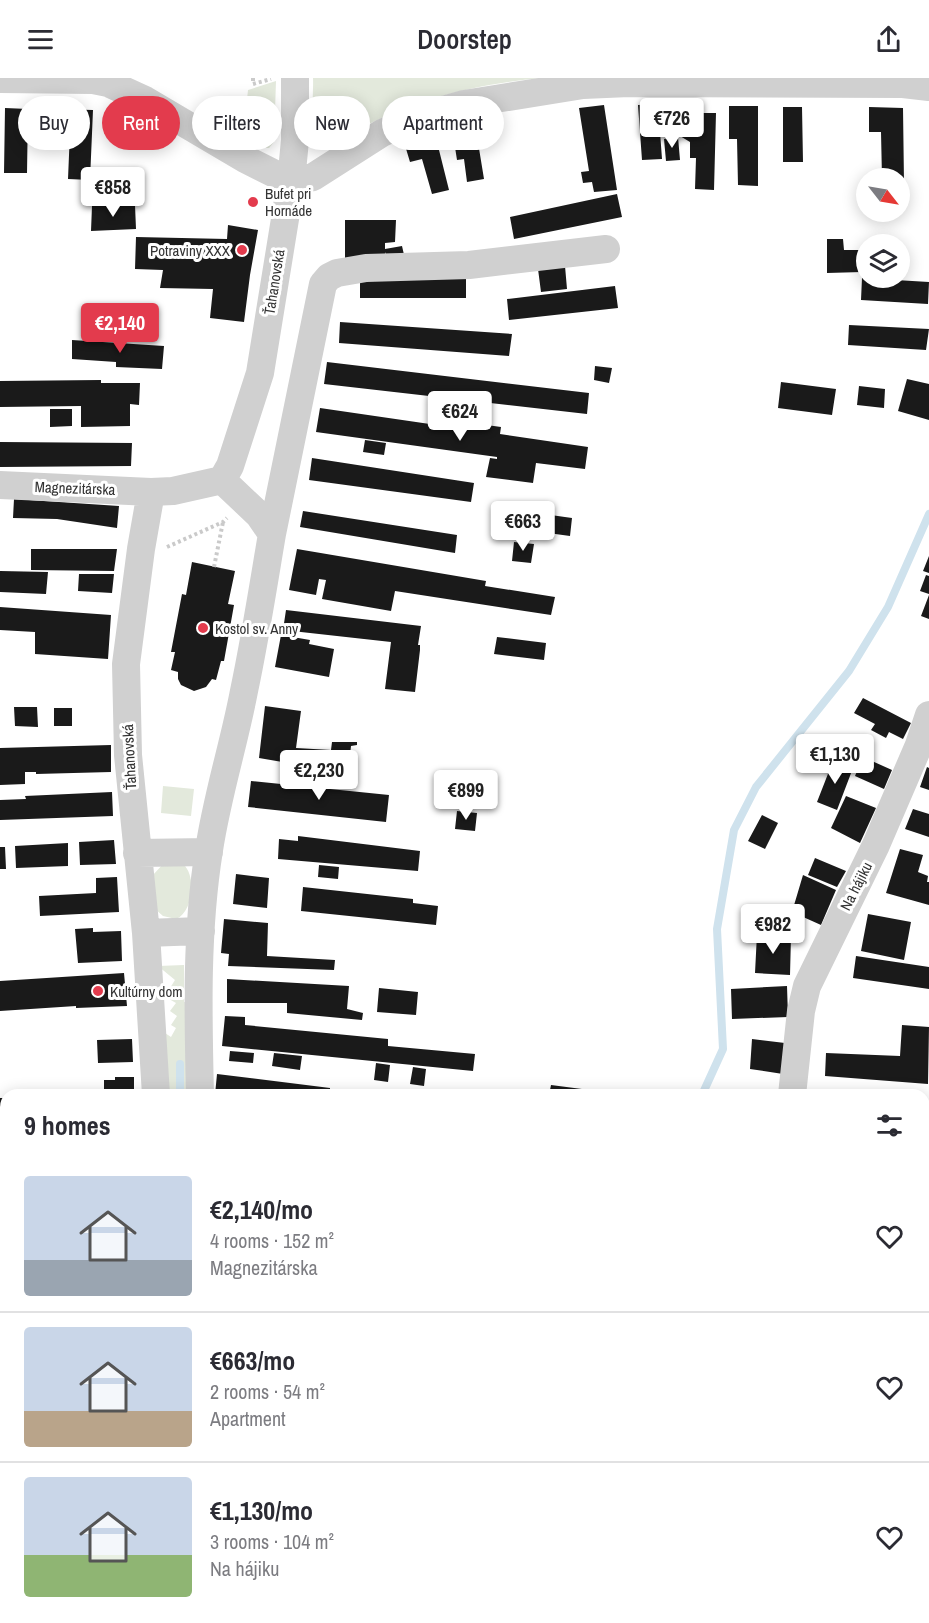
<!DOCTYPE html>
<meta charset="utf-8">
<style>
:root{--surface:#fff;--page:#f7f7f7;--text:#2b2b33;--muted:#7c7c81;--line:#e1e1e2;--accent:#e33b4d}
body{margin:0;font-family:"Archivo Narrow",sans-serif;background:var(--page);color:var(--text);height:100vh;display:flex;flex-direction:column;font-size:22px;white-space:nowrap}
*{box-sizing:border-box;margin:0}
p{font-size:20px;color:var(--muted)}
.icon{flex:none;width:33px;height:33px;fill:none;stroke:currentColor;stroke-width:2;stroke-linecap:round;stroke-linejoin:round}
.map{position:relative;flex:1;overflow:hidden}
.drawer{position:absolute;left:0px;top:1011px;width:930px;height:534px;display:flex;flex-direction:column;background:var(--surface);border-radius:18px 18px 0 0;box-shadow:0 3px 15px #0003}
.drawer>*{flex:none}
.hud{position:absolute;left:18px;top:18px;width:600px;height:54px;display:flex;gap:12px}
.needle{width:39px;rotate:121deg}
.controls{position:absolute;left:856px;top:90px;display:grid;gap:12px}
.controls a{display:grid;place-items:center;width:54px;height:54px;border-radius:50%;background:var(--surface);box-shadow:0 3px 15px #0003;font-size:30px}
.price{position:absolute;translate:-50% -51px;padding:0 14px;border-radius:6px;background:#fff;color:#222;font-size:20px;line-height:39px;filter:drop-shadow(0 2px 3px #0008)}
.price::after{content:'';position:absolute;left:50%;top:36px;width:18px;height:14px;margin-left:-9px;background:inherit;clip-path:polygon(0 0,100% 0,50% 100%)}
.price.current{background:var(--accent);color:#fff}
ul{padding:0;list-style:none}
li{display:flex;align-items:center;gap:18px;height:150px;padding:0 24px}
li+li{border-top:2px solid var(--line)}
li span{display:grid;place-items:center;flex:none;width:168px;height:120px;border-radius:6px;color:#555}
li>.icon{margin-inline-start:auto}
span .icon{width:72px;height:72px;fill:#fffc;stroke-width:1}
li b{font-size:26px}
h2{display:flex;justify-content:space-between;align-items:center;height:72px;padding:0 24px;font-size:26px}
.chip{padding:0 21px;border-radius:27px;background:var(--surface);box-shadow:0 3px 15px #0003;font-size:21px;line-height:54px}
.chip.current{background:var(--accent);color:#fff}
header{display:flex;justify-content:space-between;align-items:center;height:78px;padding:0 24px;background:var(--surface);font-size:27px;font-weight:600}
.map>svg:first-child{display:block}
</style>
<header><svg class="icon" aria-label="menu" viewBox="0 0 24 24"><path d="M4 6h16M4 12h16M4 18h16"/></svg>Doorstep<svg class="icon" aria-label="share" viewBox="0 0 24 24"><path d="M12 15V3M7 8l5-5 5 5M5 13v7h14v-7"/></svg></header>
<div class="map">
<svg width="929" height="1545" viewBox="0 0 929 1545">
<rect width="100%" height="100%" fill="#fff"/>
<!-- green -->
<path fill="#e3e9dc" d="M313,0H541C479,6 418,20 363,49L359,44L330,61C307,54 314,19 313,0Z
M276,3L274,64L269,70H262L243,59L248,12Z
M163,708L194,711L191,738L161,735Z
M164,785L183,786C197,798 193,834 176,841L163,838L155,831L153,797Z
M184,887V924H189L187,1017H168L162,953L171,959L176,950L171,947L177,938L170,933L176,925L169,921L175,913L170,910L175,902L158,888Z"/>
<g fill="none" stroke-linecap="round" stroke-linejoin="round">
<!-- stream -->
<path stroke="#cfe2ed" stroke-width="8" d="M180,986V1017
M702,1017L723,971L717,851L734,752L756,709L849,593L888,529L929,436"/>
</g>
<!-- building -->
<path fill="#1a1a1a" d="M658,26L662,81L642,82L638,27Z
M604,27L617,112L594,114L592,104L583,105L581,94L589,93L579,30Z
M729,28H758V108L738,107L737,61H729Z
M783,29H802L803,84H783Z
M869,29L903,30L904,105H900V100H882L881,54H869Z
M5,30L28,31L27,95H4Z
M55,31L93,32L90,102L68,101L70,53H54Z
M679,35H716L714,112L695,111L696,80H690V64L680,58Z
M475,46L484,101L467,104L464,81L457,82L452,50Z
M435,56L449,112L432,116L422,81L410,84L404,64Z
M678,59L680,82L666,83L664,61Z
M617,116L622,139L514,161L510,139Z
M135,127L136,151L91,153L92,128Z
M345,142H396L395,164L385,165V171L402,168L405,181L388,184L385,174V181H345Z
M228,147L258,152L250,197L244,244L210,240L213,211L160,210L163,192L135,191L136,159L227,161Z
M827,161H843L844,172H861L862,194L827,195Z
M565,188L567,211L541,214L538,191Z
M360,200H466V220H360Z
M862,200L929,204L928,226L861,222Z
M615,208L618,230L509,242L507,221Z
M340,244L512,256L509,278L339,265Z
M849,247L929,251L926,272L848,267Z
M72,262L164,268L162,291L116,289V284L72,281Z
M327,284L589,315L587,336L324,306Z
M595,288L612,290L609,305L594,302Z
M907,301L929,306V342L898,333Z
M101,302V305H140L139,327L130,326V348L81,349V328L0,329V303Z
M781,304L836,311L832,337L778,330Z
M859,308L885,311L884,330L857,327Z
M320,330L464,351L465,344L501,349L500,356L588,369L585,391L536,385L533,405L486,399L490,380L497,381V379L316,354Z
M50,331H72V348L50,349Z
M365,362L386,365L384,377L363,374Z
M0,364L132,365L131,388L0,389Z
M312,380L474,405L471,424L309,402Z
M14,421L119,428L117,450L57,441L13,440Z
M500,430L572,440L570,458L497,448Z
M303,433L457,457L455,475L300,449Z
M514,464L534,466L531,485L512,483Z
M31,471H117L114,493L31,492Z
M297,471L486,503L485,508L555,519L551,537L395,513L391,533L322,521L326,502L319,501L316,517L289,512Z
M929,478V495L923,493Z
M192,484L235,493L228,526L234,527L224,583H221L216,602L212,601L206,609L194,613L181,607L178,601V594L171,592L175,574H171L182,516L186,517Z
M0,493L48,494L46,516L0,514Z
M79,496H114L112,515L78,513Z
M926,497L929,498V516L920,513Z
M929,517V541L921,538Z
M0,529L111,537L108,581L35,576V554L0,552Z
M286,532L421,548L418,567H420V572L415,614L385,611L391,564L283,552Z
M281,557L310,562L309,566L334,571L329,599L275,589Z
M497,559L546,565L544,582L494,576Z
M863,620L911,645L903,661L889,654L886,660L871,652L875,646L854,635Z
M265,628L301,633L296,670L331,672L332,664H357V667L351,668L349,686H294L259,680Z
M14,629H37L38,649L15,648Z
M54,630H72V648H54Z
M111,667V694L36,696V694H25V706L0,707V670Z
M863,679L892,692L884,711L855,698Z
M833,683L853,690L837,732L817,724Z
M927,689L929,690V712L920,709Z
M251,703L389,717L386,744L248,729Z
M112,714L113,738L0,742V722L26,721L25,718Z
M846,718L876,730L860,765L831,750Z
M913,731L929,736V759L905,751Z
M457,733L477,735L475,753L455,751Z
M762,737L778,745L765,771L748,763Z
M298,758L420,773L418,793L278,781L279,761L298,763Z
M114,762L116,786L80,787L79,764Z
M68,765V788L16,790L15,768Z
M0,769H5L6,791H0Z
M900,771L923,777L918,794L928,798L927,804H929V827L886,815Z
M815,780L846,793L837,809L808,797Z
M319,787L339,789L338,801L318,799Z
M236,796L269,800L267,830L233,826Z
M803,797L836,812L821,847L792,834Z
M117,799L119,834L40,838L39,818L96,815V800Z
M303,809L413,821V825L438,828L436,847L301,833Z
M868,836L911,844L904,882L861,873Z
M224,841L268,845L267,878L335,882L334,892L228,888L229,876L221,875Z
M93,850V854L121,853L122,883L78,885L75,851Z
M757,856L791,858L790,897L755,895Z
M856,878L929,889V911L853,900Z
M124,895L127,928L76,930V928L0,933V903Z
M227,901L349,908L347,931L363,935L362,942L287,935V925H227Z
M787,908L788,939L732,941L731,911Z
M379,910L418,914L416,937L377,934Z
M225,938L245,939V947L388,961V968L475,976L473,993L222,968Z
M902,947L929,949L928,1006L825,998L826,975L900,978Z
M132,961L133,984L98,985L97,962Z
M752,961L785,965L783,996L750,991Z
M230,973L254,975L253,985L229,983Z
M274,975L302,978L300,992L272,988Z
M376,985L390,987L388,1004L374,1002Z
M413,989L426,991L424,1008L410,1006Z
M217,996L330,1010V1012L353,1017H215Z
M115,999H134V1017H54V1015H60L59,1012L104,1013V1002H115Z
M551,1007L605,1014V1017H549Z
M723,1011L743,1016V1017H721Z
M0,1020H6V1038L0,1039Z
M924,1114H929V1147H924Z
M0,1123H6V1146H2Z
M6,1197V1216L0,1217V1198Z
M6,1233V1257L0,1258V1234Z
M924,1291H929L926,1329H924Z
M0,1294H6V1315L0,1316Z
M0,1351H6V1370H0Z
M6,1415V1437H0V1416Z
M122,1539H134V1545H103L102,1540Z
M186,1539H206V1545H187Z
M244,1539H281V1545H244Z
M659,1539H686L689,1545H659L657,1540Z
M717,1539H754L749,1541L718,1542Z
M493,1540L494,1545H456V1542Z
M95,1541V1545H60V1543Z
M815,1541V1545H800V1544Z
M791,1542L792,1545H754V1543Z"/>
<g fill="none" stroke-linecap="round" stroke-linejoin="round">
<!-- path -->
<path stroke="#cacaca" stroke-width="4" stroke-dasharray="3 3" stroke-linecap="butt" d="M253,0V6L271,1
M167,469L223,444L227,440
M214,489L223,444"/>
<!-- minor -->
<path stroke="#d0d0d0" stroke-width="28" d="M0,1L93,2L108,5L145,22L245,81L291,104L313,99L382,55L415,40L464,26L583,7L629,5L903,6L929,9
M0,407L151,414L173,413L222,402L230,388L260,295L291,104L295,62V0
M151,414L141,471L126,586L128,677L146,855L156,1017
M272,456L323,206L329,199L337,195L366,190L469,187L606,171
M137,775L209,774
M146,855L201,853
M200,1017C198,936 196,853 209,772C217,718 234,666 244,613C255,561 263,509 272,456L259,437L222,402
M792,1017L801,933L807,908L876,767L919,667L929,637
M924,1156H929
M924,1415L929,1417
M924,1498L929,1490
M221,1539L223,1545
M410,1539V1545
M694,1539L698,1545
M154,1545V1539
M895,1545L898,1539"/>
</g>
<!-- markers -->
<g fill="#e33b4d" stroke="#fff" stroke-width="2">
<circle cx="253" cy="124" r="6"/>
<circle cx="242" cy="172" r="6"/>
<circle cx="203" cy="550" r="6"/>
<circle cx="98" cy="913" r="6"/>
</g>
<g text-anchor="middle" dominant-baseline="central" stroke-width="6" stroke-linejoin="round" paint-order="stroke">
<!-- poi labels -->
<g font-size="15" fill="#333" stroke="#fff" text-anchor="start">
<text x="265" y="115">Bufet pri<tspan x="265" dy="17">Hornáde</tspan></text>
<text x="230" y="172" text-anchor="end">Potraviny XXX</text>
<text x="215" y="550">Kostol sv. Anny</text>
<text x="110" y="913">Kultúrny dom</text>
</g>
<!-- street labels -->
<g font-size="15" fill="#333" stroke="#fff">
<text transform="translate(274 204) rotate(-81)">Ťahanovská</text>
<text transform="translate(75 410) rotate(2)">Magnezitárska</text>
<text transform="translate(129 679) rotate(-93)">Ťahanovská</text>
<text transform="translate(856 808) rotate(-63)">Na hájiku</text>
</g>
</g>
</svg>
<div class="controls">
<a><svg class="needle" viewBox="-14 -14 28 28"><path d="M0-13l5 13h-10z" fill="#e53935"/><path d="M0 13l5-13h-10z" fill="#7c7c81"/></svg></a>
<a><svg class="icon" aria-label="layers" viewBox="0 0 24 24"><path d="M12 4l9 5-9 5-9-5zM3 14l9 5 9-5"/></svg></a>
</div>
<b class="price" style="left:672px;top:71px">€726</b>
<b class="price" style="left:113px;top:140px">€858</b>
<b class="price current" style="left:120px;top:276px">€2,140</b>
<b class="price" style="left:460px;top:364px">€624</b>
<b class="price" style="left:523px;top:474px">€663</b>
<b class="price" style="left:835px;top:707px">€1,130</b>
<b class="price" style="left:319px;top:723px">€2,230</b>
<b class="price" style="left:466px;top:743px">€899</b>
<b class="price" style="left:773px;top:877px">€982</b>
<div class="hud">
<a class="chip">Buy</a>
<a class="chip current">Rent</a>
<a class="chip">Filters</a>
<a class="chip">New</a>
<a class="chip">Apartment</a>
</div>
<section class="drawer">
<h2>9 homes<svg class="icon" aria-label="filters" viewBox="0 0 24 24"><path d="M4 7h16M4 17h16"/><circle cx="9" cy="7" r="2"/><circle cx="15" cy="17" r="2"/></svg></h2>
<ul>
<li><span style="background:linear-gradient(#c9d6e8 70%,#9aa5b1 0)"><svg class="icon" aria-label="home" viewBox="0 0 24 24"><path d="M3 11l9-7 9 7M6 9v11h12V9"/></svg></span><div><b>€2,140/mo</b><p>4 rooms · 152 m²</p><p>Magnezitárska</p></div><svg class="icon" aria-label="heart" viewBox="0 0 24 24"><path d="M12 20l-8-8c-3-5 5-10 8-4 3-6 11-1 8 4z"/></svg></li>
<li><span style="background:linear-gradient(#c9d6e8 70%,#b9a48a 0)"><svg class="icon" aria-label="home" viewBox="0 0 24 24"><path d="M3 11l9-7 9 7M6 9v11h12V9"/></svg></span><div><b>€663/mo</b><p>2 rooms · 54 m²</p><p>Apartment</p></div><svg class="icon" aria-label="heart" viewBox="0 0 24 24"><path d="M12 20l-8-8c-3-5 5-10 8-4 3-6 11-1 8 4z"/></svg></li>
<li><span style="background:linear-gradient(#c9d6e8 65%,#8fb573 0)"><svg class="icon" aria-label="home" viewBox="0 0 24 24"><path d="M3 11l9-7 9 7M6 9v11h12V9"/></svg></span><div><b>€1,130/mo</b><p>3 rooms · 104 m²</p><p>Na hájiku</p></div><svg class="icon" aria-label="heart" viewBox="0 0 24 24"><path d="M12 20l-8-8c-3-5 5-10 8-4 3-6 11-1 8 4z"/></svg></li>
</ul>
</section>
</div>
